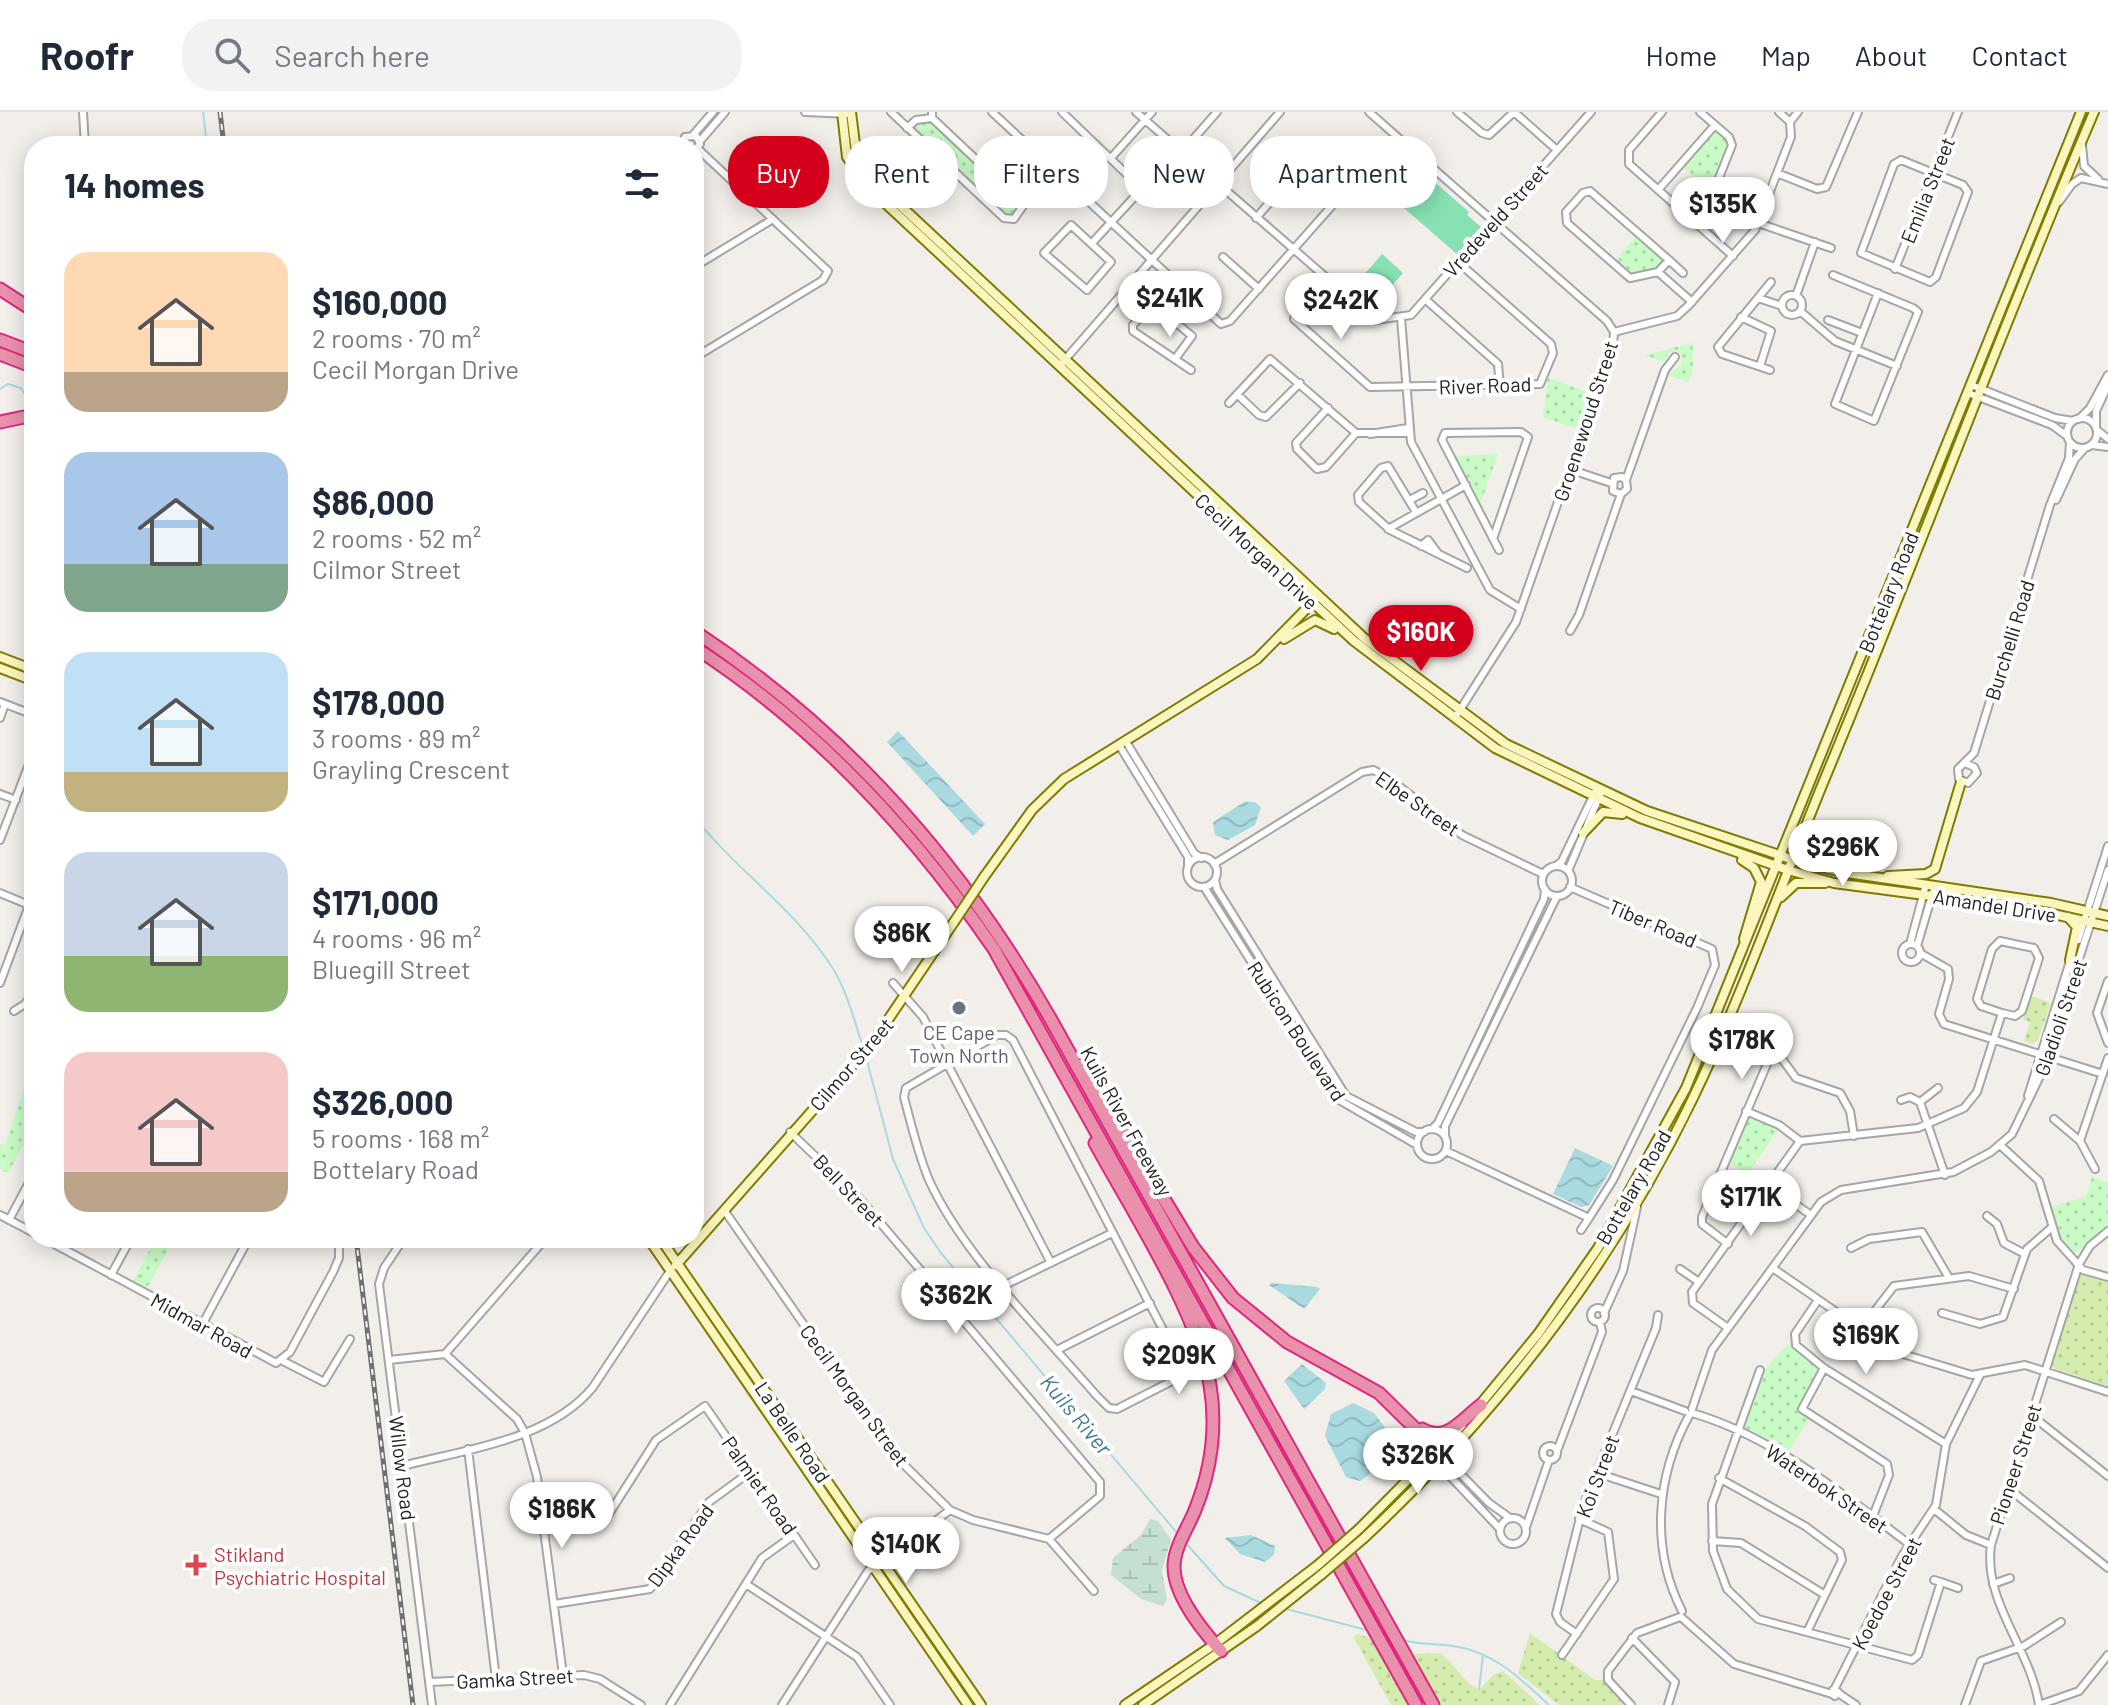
<!DOCTYPE html>
<meta charset="utf-8">
<style>
:root{--surface:#fff;--page:#f2f2f3;--text:#1f2937;--muted:#747a83;--line:#e0e1e3;--accent:#d4001b}
body{margin:0;font-family:Barlow,sans-serif;background:var(--page);color:var(--text);height:100vh;display:flex;flex-direction:column;font-size:30px;white-space:nowrap}
*{box-sizing:border-box;margin:0}
p{font-size:26px;color:var(--muted)}
.icon{flex:none;width:44px;height:44px;fill:none;stroke:currentColor;stroke-width:2;stroke-linecap:round;stroke-linejoin:round}
.map{position:relative;flex:1;overflow:hidden}
.panel{position:absolute;left:24px;top:24px;width:680px;height:1112px;display:flex;flex-direction:column;background:var(--surface);border-radius:32px;box-shadow:0 4px 20px #0003}
.panel>*{flex:none}
.guide{position:absolute;left:728px;top:24px;width:760px;height:72px;display:flex;gap:16px}
.price{position:absolute;translate:-50% -68px;padding:0 18px;border-radius:28px;background:#fff;color:#222;font-size:26px;line-height:52px;filter:drop-shadow(0 2px 4px #0008)}
.price::after{content:'';position:absolute;left:50%;top:48px;width:24px;height:18px;margin-left:-12px;background:inherit;clip-path:polygon(0 0,100% 0,50% 100%)}
.price.on{background:var(--accent);color:#fff}
ul{padding:0;list-style:none}
li{display:flex;align-items:center;gap:24px;height:200px;padding:0 40px}
li span{display:grid;place-items:center;flex:none;width:224px;height:160px;border-radius:24px;color:#555}
li>.icon{margin-inline-start:auto}
span .icon{width:96px;height:96px;fill:#fffc;stroke-width:1}
li b{font-size:34px}
h2{display:flex;justify-content:space-between;align-items:center;height:96px;padding:0 40px;font-size:34px}
.chip{padding:0 28px;border-radius:32px;background:var(--surface);box-shadow:0 4px 20px #0003;font-size:28px;line-height:72px}
.chip.on{background:var(--accent);color:#fff}
header{display:flex;align-items:center;gap:48px;box-sizing:border-box;height:112px;padding:0 40px;background:var(--surface);border-bottom:2px solid var(--line)}
header strong{font-size:38px}
nav{display:flex;gap:44px;margin-inline-start:auto;font-size:28px}
.search{width:560px;height:72px;background:var(--page);display:flex;align-items:center;gap:20px;box-sizing:border-box;padding:0 28px;border-radius:32px;color:var(--muted);font-size:30px}
.map>svg:first-child{display:block}
</style>
<header>
<strong>Roofr</strong>
<div class="search"><svg class="icon" aria-label="search" viewBox="0 0 24 24"><circle cx="10" cy="10" r="6"/><path d="M15 15l6 6"/></svg>Search here</div>
<nav><a>Home</a><a>Map</a><a>About</a><a>Contact</a></nav>
</header>
<div class="map">
<svg width="2108" height="1593" viewBox="0 0 2108 1593">
<defs>
<pattern id="grass-dots" width="8" height="8" patternUnits="userSpaceOnUse" patternTransform="scale(2)"><rect width="8" height="8" fill="#d5ecaf"/><path d="M2 2h.1M6 6h.1" fill="none" stroke="#b7ca96" stroke-width="1.8" stroke-linecap="round"/></pattern>
<pattern id="wetland-marsh" width="20" height="14" patternUnits="userSpaceOnUse" patternTransform="scale(2)"><rect width="20" height="14" fill="#c5e0d0"/><path d="M1 5h8M5 5V1M11 12h8M15 12V8" fill="none" stroke="#a9c0b2"/></pattern>
<pattern id="park-dots" width="8" height="8" patternUnits="userSpaceOnUse" patternTransform="scale(2)"><rect width="8" height="8" fill="#c9fbc7"/><path d="M2 2h.1M6 6h.1" fill="none" stroke="#acd7ab" stroke-width="1.8" stroke-linecap="round"/></pattern>
<pattern id="water-waves" width="16" height="10" patternUnits="userSpaceOnUse" patternTransform="scale(2)"><rect width="16" height="10" fill="#a9dae0"/><path d="M0 5q4-4 8 0t8 0" fill="none" stroke="#91bbc0"/></pattern>
</defs>
<rect width="100%" height="100%" fill="#f2eee9"/>
<!-- grass -->
<path fill="url(#grass-dots)" d="M2031,884L2051,891L2038,928L2033,932L2024,929L2030,910L2023,907Z
M2086,1162L2108,1168V1276L2051,1255L2080,1163Z
M1530,1521L1595,1568H1603L1628,1593H1559L1518,1561Z
M1358,1522L1372,1527L1408,1593H1391L1353,1524Z
M1440,1541C1456,1552 1462,1571 1480,1577L1494,1562L1503,1559L1540,1593H1440L1411,1542Z"/>
<!-- wetland -->
<path fill="url(#wetland-marsh)" d="M1150,1407L1158,1409L1171,1427L1162,1459L1167,1487L1163,1494L1141,1487L1111,1463L1113,1446L1141,1423Z"/>
<!-- park -->
<path fill="url(#park-dots)" d="M919,10L933,11L1019,91L1014,105L1006,104L913,17Z
M1713,20L1727,27L1730,34L1714,74L1698,68L1682,54Z
M1637,123L1663,149L1657,158L1632,164L1614,150Z
M1693,231V256L1688,270L1668,263L1682,251L1680,240H1669L1664,250L1644,243Z
M1548,266L1593,282L1580,318L1543,305Z
M1498,342L1480,393H1479L1452,344Z
M32,950L34,1003L29,1018L34,1020V1040L23,1033L8,1061L0,1057V1032L5,1033Z
M1752,1004L1779,1016L1747,1063L1728,1050L1747,1005Z
M2092,1065L2108,1070V1116L2074,1142L2058,1126L2051,1095L2086,1084Z
M156,1126H175L145,1179L132,1171Z
M1792,1231L1819,1257L1800,1292L1802,1300L1810,1306L1786,1343L1743,1321L1740,1314C1752,1280 1762,1251 1792,1231Z"/>
<!-- pitch -->
<path fill="#87e1b3" d="M1408,47L1469,100L1467,103L1481,115L1457,142L1382,77Z
M1382,142L1403,161L1384,182L1363,164Z"/>
<!-- water -->
<path fill="url(#water-waves)" d="M898,619L985,712L973,724L887,630Z
M1244,690H1255L1261,695L1255,713L1228,728L1215,723L1213,710Z
M1575,1036L1613,1054L1589,1093L1581,1095L1553,1082Z
M1271,1171L1317,1175L1320,1177L1304,1197L1269,1173Z
M1302,1252L1326,1271L1325,1277L1304,1297L1284,1269Z
M1353,1291L1374,1301L1400,1335L1399,1341L1360,1369L1346,1365L1325,1324L1331,1302Z
M1251,1423L1275,1434L1274,1443L1265,1450L1240,1442L1225,1426Z"/>
<g fill="none" stroke-linecap="round" stroke-linejoin="round">
<!-- stream -->
<path stroke="#a9dae0" stroke-width="2" d="M203,0L207,34
M0,277L8,272L21,276L26,284L25,297L30,299
M694,705C736,758 795,797 832,855C847,879 854,908 863,935
M865,941L893,1047L924,1116L941,1141L1177,1421
M1184,1429L1224,1474L1261,1491
M1283,1496L1370,1519
M1403,1528C1419,1533 1436,1531 1453,1534C1494,1540 1520,1566 1549,1593
M1479,1577L1483,1543"/>
<!-- street casing -->
<g stroke="#a6a6a6" stroke-width="10">
<path id="street" d="M83,0L85,34
M805,0L851,2
M891,0L1004,106L1014,107L1023,94L1020,89L932,6V0
M992,0L1221,212L1230,209L1353,70L1352,56L1329,36L1315,38L1256,106
M1062,0L1140,75L1138,81L1092,131
M1136,0L1375,208L1411,203L1591,0
M1369,0L1607,209L1614,220L1613,233L1516,510L1458,601
M1457,0L1482,21L1489,23L1514,0
M1514,0L1557,38
M1662,0L1629,38V52L1733,144
M1790,10L1798,0
M907,16L916,8L932,6
M693,23L713,0
M700,29L725,0
M2082,33L2084,54L2098,67
M683,34L685,25L696,24L700,32L694,39
M1182,40L1217,0
M1111,46L1152,0
M1901,48L1963,73L1968,80L1936,165L1930,170L1861,141L1894,52Z
M1777,61L1817,77L1826,75L1858,0
M1658,78L1715,13
M2059,90L2072,72L2081,66L2108,72
M1694,111L1709,91L1732,33L1729,25L1700,0
M1758,111L1831,136
M1071,113L1111,150L1087,178L1044,141Z
M1223,145L1259,177
M1669,148L1590,79L1583,81L1566,100L1567,111L1630,166L1658,160L1669,148L1683,161
M694,155L773,107
M1895,157L1958,0
M1658,160L1692,190
M1833,163L1913,196L1918,200L1874,309L1835,292L1878,181
M1323,164L1298,193L1294,207L1370,275L1540,272L1553,241L1551,232L1458,150
M1782 193a10 10 0 1 1 20 0a10 10 0 1 1-20 0Z
M1796,184L1815,130
M1758,186L1782,194
M1425,187L1498,252L1500,275
M1800,199L1835,229L1897,254
M1741,205L1771,219L1760,254
M1401,206L1411,330L1490,478L1521,497
M1828,208L1862,221
M1178,211L1197,191
M1614,220L1677,204L1689,193L1755,118L1791,25L1790,10L1779,0
M694,246L823,168L828,159L698,37
M1175,247L1192,224L1153,192L1133,213V219L1191,258
M1063,250L1280,0
M1770,258L1722,242L1718,235L1771,170
M1971,273L2055,306L2073,309
M1968,281L2052,313L2067,324
M1237,282L1259,303L1266,305L1300,271
M1229,291L1270,247L1356,321H1409
M1328,296L1296,331L1297,337L1317,357L1326,355L1356,321
M2067 321a15 15 0 1 1 30 0a15 15 0 1 1-30 0Z
M2079,307L2090,296L2108,263
M2096,315V299L2108,273
M2097,318L2108,327
M1370,322L1408,316
M2092,333L2108,335
M1569,357L1611,371
M1626,368L1622,365L1614,366L1613,379L1621,382L1627,377L1626,368L1665,258L1675,245
M1410,388L1423,381
M2056,388L2075,347L2085,336
M1416,400L1388,354L1381,356L1358,383L1359,390L1390,418L1467,456
M1388,417L1466,373
M1493,427L1528,325L1521,320L1445,321L1442,328L1499,438
M1421,434L1428,428L1437,440
M1570,519L1579,503L1621,382
M0,590L34,603
M0,606L5,592
M1125,628L1194,741L1201,746
M1119,633L1188,745V754
M1967,652L1974,655L1977,661L1968,671L1959,667L1958,657L1974,641L2050,393L2069,346L2070,330
M0,682L16,688
M0,728L34,639
M1187 760a15 15 0 1 1 30 0a15 15 0 1 1-30 0Z
M1214,752L1362,660L1373,658L1387,665L1462,723L1543,762
M1556,754L1562,749L1595,680
M1542 769a15 15 0 1 1 30 0a15 15 0 1 1-30 0Z
M1568,759L1602,678
M1215,768L1217,777L1346,984L1416,1020H1424
M1204,775L1339,988L1417,1033
M0,781L29,793
M2078,828L2108,734
M1902 841a9 9 0 1 1 18 0a9 9 0 1 1-18 0Z
M1910,832L1926,772
M1917,834L1933,780
M1920,841L1948,857L1949,867L1939,902L1944,912L2103,962
M2108,869L2097,901L2108,931
M0,871L34,780
M893,871L923,905L1051,1151
M14,899L25,892L34,879
M997,923H1006L1013,928L1174,1239L1178,1259L1174,1268L1117,1297L1109,1296L1096,1283C1042,1220 963,1143 929,1068C918,1042 911,1012 904,985L906,976Z
M1938,976L1920,990L1945,1063
M2028,984L2071,846
M1901,988L1910,985L1920,990
M1746,999L1779,1013L1800,1029
M2054,1007L2080,1029L2095,1057
M1432,1017L1438,1011L1544,787L1545,777
M1417 1032a15 15 0 1 1 30 0a15 15 0 1 1-30 0Z
M790,1020L861,1088L1100,1370V1384L1049,1427
M1445,1024V1014L1557,784
M1800,1029L1918,1016L1964,996L1977,980L2002,901L1981,894L1977,887L1992,837L2000,829L2034,836L2039,846L2022,899L2015,904L2002,901
M2080,1029L2108,946
M2000,1033L2039,1069L2057,1129L2083,1158L2108,1165
M1446,1039L1589,1106L1613,1068L1697,896L1715,853L1712,837L1570,775
M1769,1074L1811,1103
M724,1098L896,1345L950,1398L973,1408L1049,1427L1094,1479
M0,1103L34,1121
M1987,1104L1997,1112L2004,1131L2025,1142
M9,1108L34,1061
M1581,1118L1589,1106
M43,1126L276,1251L290,1240L333,1160L339,1146V1126
M404,1126L384,1156L379,1172L432,1593
M1728,1132L1702,1112V1105L1770,945L1782,947L1796,966L1840,981L1850,999L1854,1024
M1851,1136L1869,1127L1922,1120L1949,1166
M1680,1157L1699,1170
M1774,1157L1893,1239L1972,1263L2025,1253L2108,1280
M111,1163L131,1126
M1003,1174L1112,1121
M1818,1188L1795,1222L1796,1233L1824,1256L1946,1332
M1591 1203a7 7 0 1 1 14 0a7 7 0 1 1-14 0Z
M1604,1201L1623,1159L1637,1095
M1942,1201L1980,1212L2003,1205L2027,1137L2051,1116
M202,1213L249,1126
M1728,1216L1693,1191L1692,1180L1800,1029
M1860,1218L1894,1174L1969,1164L2014,1177
M1057,1238L1150,1191
M445,1242L546,1126
M389,1248L445,1242L517,1307L525,1321L537,1365L563,1563
M283,1249L324,1270L350,1227
M1824,1256L1802,1297L1887,1352L1889,1363L1873,1404
M1760,1258L1712,1392L1713,1439L1727,1477L1758,1507L1912,1548L1918,1543L1941,1470L1934,1468
M1631,1279L1685,1299
M1692,1297L1712,1238L1821,1090L1841,1078L1953,1060L1991,1040L2012,1022L2042,960L2108,758
M1692,1301C1772,1324 1843,1382 1909,1432
M2031,1303L2108,1364
M1543 1341a7 7 0 1 1 14 0a7 7 0 1 1-14 0Z
M468,1337L496,1567
M1557,1339L1602,1220L1600,1210
M1443,1344L1489,1391L1510,1406
M1433,1346L1500,1417
M402,1354C464,1338 550,1328 593,1275L670,1159
M1597,1361L1661,1382
M1719,1366L1805,1414L1840,1440L1842,1448L1807,1520
M2008,1376L2108,1456
M1934,1397L1966,1423L1991,1433
M1500 1419a13 13 0 1 1 26 0a13 13 0 1 1-26 0Z
M1526,1415L1549,1348
M545,1416L607,1405L656,1328L705,1294L815,1453
M1712,1429L1741,1431L1825,1483
M1941,1470L1958,1476
M746,1472L857,1545L890,1593
M1993,1472L2010,1466
M554,1492L650,1477L709,1390L750,1360
M1682,1499C1650,1436 1656,1363 1690,1302
M1681,1505L1734,1552L1832,1582L1833,1578L1838,1580L1835,1584L1832,1582
M1577,1522L1560,1510L1556,1502L1583,1394L1656,1216L1658,1203
M1632,1526L1675,1570L1668,1593
M1562,1543L1614,1467L1608,1420L1579,1407
M430,1570L584,1563L600,1567L641,1593
M1834,1578L1902,1444L1936,1393L1946,1332L1980,1263
M1838,1581L1856,1593
M670,1593L762,1446L794,1423
M782,1593L868,1459L950,1398
M1631,1593L1608,1568V1559L1637,1521L1680,1505
M1965,1593L1981,1549L2024,1534L2061,1510
M2039,1593C2031,1537 1983,1491 1991,1433L2079,1152L2090,1134L2108,1119
M2039,1593L2079,1579L2108,1543"/>
</g>
<!-- secondary casing -->
<g stroke="#7e7c03" stroke-width="12">
<path id="secondary" d="M842,0L847,45L869,76L1354,529L1495,636L1640,706L1788,758L1834,771L2030,797L2108,814
M851,0L856,40L874,69L1364,526L1506,632L1647,699L1800,750L1847,761L2051,791L2108,804
M1284,527L1315,508L1334,517
M0,545L34,558
M0,556L34,569
M1583,721L1603,700L1622,702
M1742,748L1754,756L1761,770L1744,827
M1888,764L1926,762L1935,757L1961,670
M984,765L1032,698L1064,667L1257,547L1314,489
M1781,785L1796,771H1825
M2068,805L2077,815L2070,848
M648,1126L968,1593
M660,1126L981,1593
M676,1153L873,930L954,810
M1478,1295L1538,1222L1598,1136L1686,976L2081,0
M1359,1417L1461,1314
M1364,1426C1499,1300 1612,1154 1693,986C1742,884 1780,776 1823,671C1916,448 1999,222 2094,0
M1125,1593L1215,1532L1318,1453
M1143,1593L1257,1514L1322,1462"/>
</g>
<!-- highway casing -->
<g stroke="#de277d" stroke-width="15">
<path id="highway" d="M0,177L34,199
M0,228L34,241
M0,242L34,255
M0,310L34,303
M694,519C844,618 961,750 1050,906L1433,1593
M694,535C815,613 913,719 994,837L1416,1593
M1095,973L1193,1135L1233,1186L1287,1230L1379,1281L1439,1340
M1095,1031C1132,1099 1197,1198 1210,1273C1217,1315 1211,1359 1195,1398C1188,1416 1174,1435 1174,1455C1174,1484 1202,1518 1221,1539
M1422,1317C1446,1332 1462,1307 1481,1293"/>
</g>
<!-- street -->
<use href="#street" stroke="#fff" stroke-width="6"/>
<!-- secondary -->
<use href="#secondary" stroke="#fbf6be" stroke-width="8"/>
<!-- highway -->
<use href="#highway" stroke="#e991ac" stroke-width="11"/>
<!-- rail casing -->
<g stroke="#707070" stroke-width="5">
<path id="rail" d="M220,0L224,34
M356,1126L413,1593"/>
</g>
<!-- rail -->
<use href="#rail" stroke="#fff" stroke-width="2" stroke-dasharray="6" stroke-linecap="butt"/>
<!-- secondary-bridge casing -->
<g stroke="#7e7c03" stroke-width="12" stroke-linecap="butt">
<path id="secondary-bridge" d="M954,810L984,765
M1318,1453L1359,1417
M1322,1462L1364,1426"/>
</g>
<!-- secondary-bridge -->
<use href="#secondary-bridge" stroke="#fbf6be" stroke-width="8"/>
</g>
<!-- markers -->
<circle fill="#6b7280" stroke="#fff" stroke-width="3" cx="959" cy="896" r="8"/>
<path fill="#e0444e" stroke="#fff" stroke-width="3" d="M192 1441h8v8h8v8h-8v8h-8v-8h-8v-8h8z"/>
<g text-anchor="middle" dominant-baseline="central" stroke-width="8" stroke-linejoin="round" paint-order="stroke">
<!-- street labels -->
<g font-size="20" fill="#222" stroke="#fff">
<text transform="translate(1927 78) rotate(-68)">Emilia Street</text>
<text transform="translate(1495 108) rotate(-48)">Vredeveld Street</text>
<text transform="translate(1485 273) rotate(-2)">River Road</text>
<text transform="translate(1585 309) rotate(-72)">Groenewoud Street</text>
<text transform="translate(1257 439) rotate(43)">Cecil Morgan Drive</text>
<text transform="translate(1888 480) rotate(-68)">Bottelary Road</text>
<text transform="translate(2009 528) rotate(-73)">Burchelli Road</text>
<text transform="translate(1418 691) rotate(35)">Elbe Street</text>
<text transform="translate(1995 793) rotate(9)">Amandel Drive</text>
<text transform="translate(1653 811) rotate(23)">Tiber Road</text>
<text transform="translate(2060 905) rotate(-71)">Gladioli Street</text>
<text transform="translate(1297 919) rotate(57)">Rubicon Boulevard</text>
<text transform="translate(851 952) rotate(-49)">Cilmor Street</text>
<text transform="translate(1127 1009) rotate(61)">Kuils River Freeway</text>
<text transform="translate(1633 1075) rotate(-60)">Bottelary Road</text>
<text transform="translate(849 1078) rotate(46)">Bell Street</text>
<text transform="translate(202 1213) rotate(29)">Midmar Road</text>
<text transform="translate(855 1283) rotate(54)">Cecil Morgan Street</text>
<text transform="translate(793 1320) rotate(56)">La Belle Road</text>
<text transform="translate(2015 1352) rotate(-72)">Pioneer Street</text>
<text transform="translate(403 1356) rotate(83)">Willow Road</text>
<text transform="translate(1597 1364) rotate(-69)">Koi Street</text>
<text transform="translate(760 1373) rotate(55)">Palmiet Road</text>
<text transform="translate(1827 1376) rotate(34)">Waterbok Street</text>
<text transform="translate(680 1433) rotate(-54)">Dipka Road</text>
<text transform="translate(1886 1481) rotate(-62)">Koedoe Street</text>
<text transform="translate(515 1566) rotate(-3)">Gamka Street</text>
</g>
<!-- worship labels -->
<g font-size="20" fill="#5b616d" stroke="#fff">
<text x="959" y="920">CE Cape<tspan x="959" dy="23">Town North</tspan></text>
</g>
<!-- health labels -->
<g font-size="20" fill="#be3a42" stroke="#fff" text-anchor="start">
<text x="214" y="1442">Stikland<tspan x="214" dy="23">Psychiatric Hospital</tspan></text>
</g>
<!-- water labels -->
<g font-size="22" font-style="italic" fill="#427a9c" stroke="#fff">
<text transform="translate(1077 1302) rotate(50)">Kuils River</text>
</g>
</g>
</svg>
<b class="price" style="left:1723px;top:133px">$135K</b>
<b class="price" style="left:1170px;top:227px">$241K</b>
<b class="price" style="left:1341px;top:229px">$242K</b>
<b class="price on" style="left:1421px;top:561px">$160K</b>
<b class="price" style="left:1843px;top:776px">$296K</b>
<b class="price" style="left:902px;top:862px">$86K</b>
<b class="price" style="left:1742px;top:969px">$178K</b>
<b class="price" style="left:1751px;top:1126px">$171K</b>
<b class="price" style="left:956px;top:1224px">$362K</b>
<b class="price" style="left:1866px;top:1264px">$169K</b>
<b class="price" style="left:1179px;top:1284px">$209K</b>
<b class="price" style="left:1418px;top:1384px">$326K</b>
<b class="price" style="left:562px;top:1438px">$186K</b>
<b class="price" style="left:906px;top:1473px">$140K</b>
<div class="guide">
<a class="chip on">Buy</a>
<a class="chip">Rent</a>
<a class="chip">Filters</a>
<a class="chip">New</a>
<a class="chip">Apartment</a>
</div>
<section class="panel">
<h2>14 homes<svg class="icon" aria-label="filters" viewBox="0 0 24 24"><path d="M4 7h16M4 17h16"/><circle cx="9" cy="7" r="2"/><circle cx="15" cy="17" r="2"/></svg></h2>
<ul>
<li><span style="background:linear-gradient(#ffd9b3 75%,#b9a48a 0)"><svg class="icon" aria-label="home" viewBox="0 0 24 24"><path d="M3 11l9-7 9 7M6 9v11h12V9"/></svg></span><div><b>$160,000</b><p>2 rooms · 70 m²</p><p>Cecil Morgan Drive</p></div></li>
<li><span style="background:linear-gradient(#a9c7e8 70%,#7fa58c 0)"><svg class="icon" aria-label="home" viewBox="0 0 24 24"><path d="M3 11l9-7 9 7M6 9v11h12V9"/></svg></span><div><b>$86,000</b><p>2 rooms · 52 m²</p><p>Cilmor Street</p></div></li>
<li><span style="background:linear-gradient(#bfe0f5 75%,#c2b280 0)"><svg class="icon" aria-label="home" viewBox="0 0 24 24"><path d="M3 11l9-7 9 7M6 9v11h12V9"/></svg></span><div><b>$178,000</b><p>3 rooms · 89 m²</p><p>Grayling Crescent</p></div></li>
<li><span style="background:linear-gradient(#c9d6e8 65%,#8fb573 0)"><svg class="icon" aria-label="home" viewBox="0 0 24 24"><path d="M3 11l9-7 9 7M6 9v11h12V9"/></svg></span><div><b>$171,000</b><p>4 rooms · 96 m²</p><p>Bluegill Street</p></div></li>
<li><span style="background:linear-gradient(#f6c9c9 75%,#b9a48a 0)"><svg class="icon" aria-label="home" viewBox="0 0 24 24"><path d="M3 11l9-7 9 7M6 9v11h12V9"/></svg></span><div><b>$326,000</b><p>5 rooms · 168 m²</p><p>Bottelary Road</p></div></li>
</ul>
</section>
</div>
